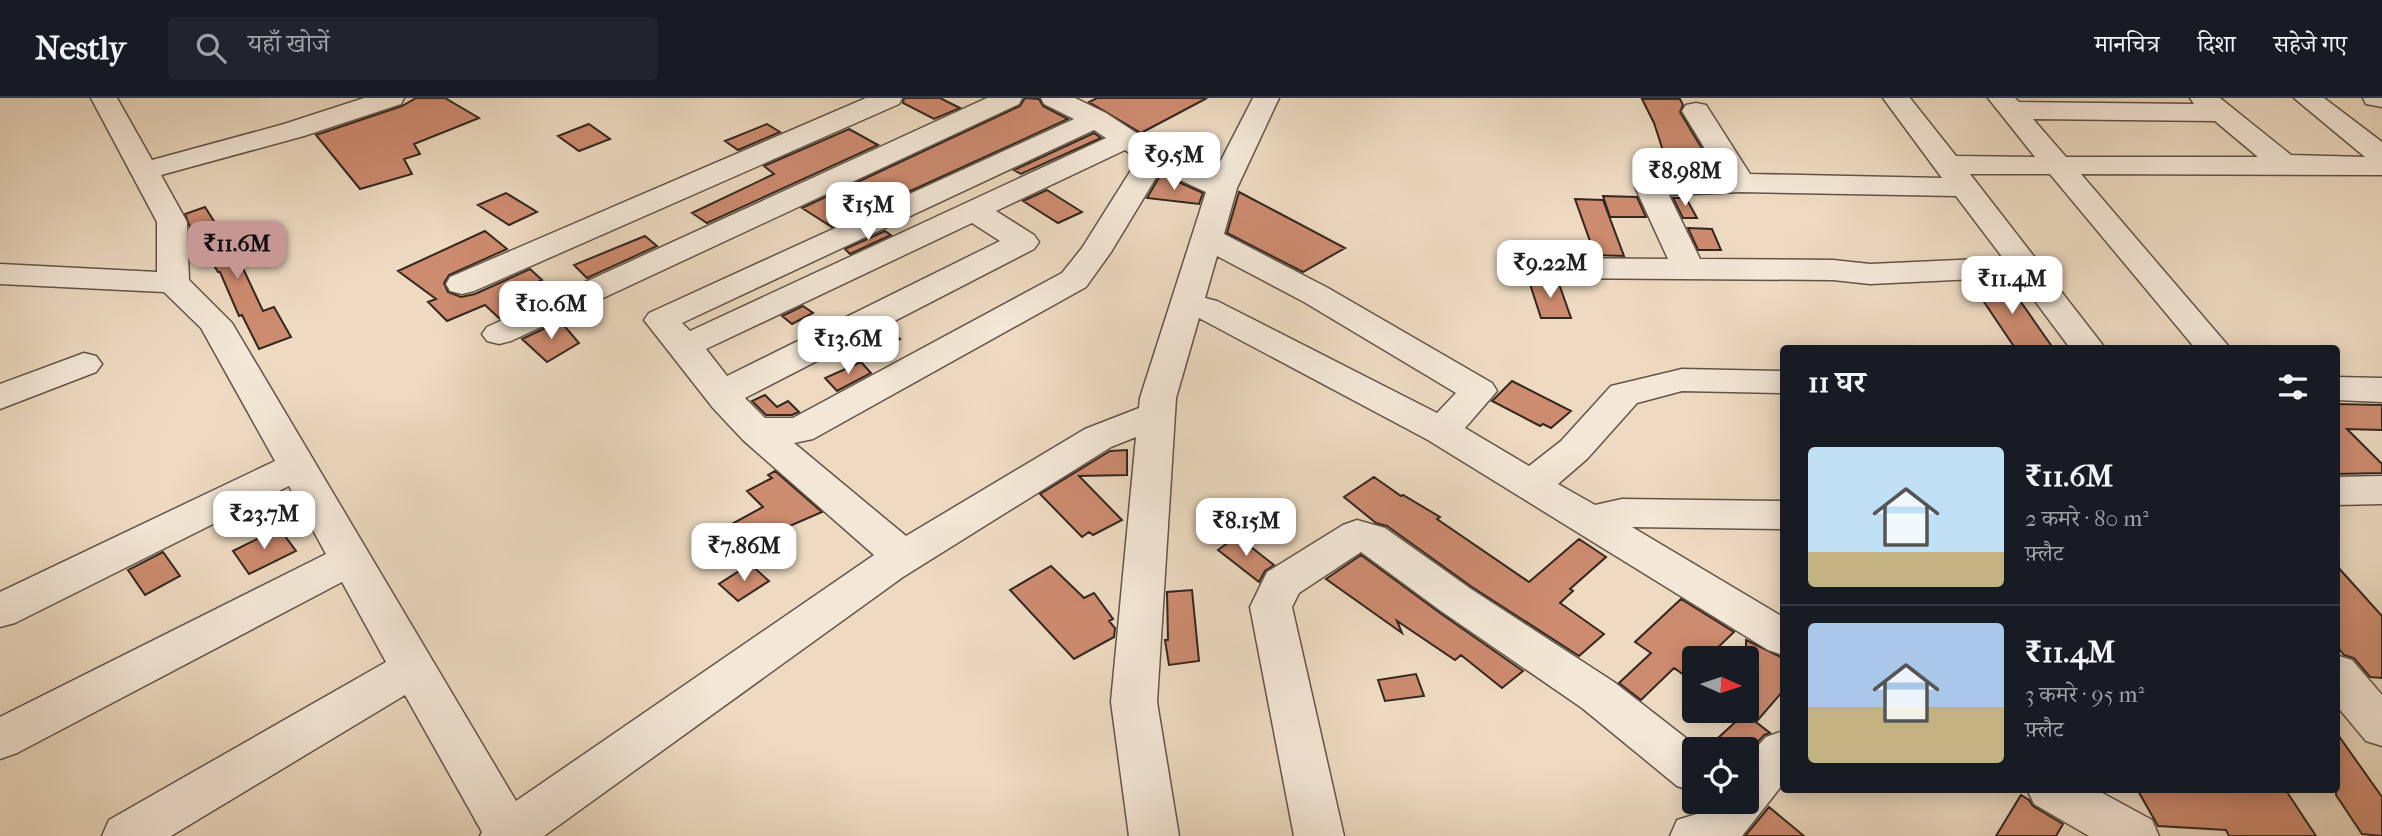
<!DOCTYPE html>
<html lang="hi">
<meta charset="utf-8">
<style>
:root{--surface:#171b24;--page:#20242c;--text:#f1f3f6;--muted:#9ea1a6;--line:#363941;--accent:#c59692}
body{margin:0;font-family:"IM FELL French Canon","Noto Serif Devanagari",serif;background:var(--page);color:var(--text);height:100vh;display:flex;flex-direction:column;font-size:26px;white-space:nowrap}
*{box-sizing:border-box;margin:0}
p{font-size:23px;color:var(--muted)}
.icon{flex:none;width:38px;height:38px;fill:none;stroke:currentColor;stroke-width:2;stroke-linecap:round;stroke-linejoin:round}
.map{position:relative;flex:1;overflow:hidden}
.drawer{position:absolute;left:1780px;top:247px;width:560px;height:448px;display:flex;flex-direction:column;background:var(--surface);border-radius:7px;box-shadow:0 4px 18px #0003}
.drawer>*{flex:none}
.needle{width:46px;rotate:93deg}
.controls{position:absolute;left:1682px;top:548px;display:grid;gap:14px}
.controls a{display:grid;place-items:center;width:77px;height:77px;border-radius:7px;background:var(--surface);box-shadow:0 4px 18px #0003;font-size:35px}
.price{position:absolute;translate:-50% -60px;padding:0 16px;border-radius:14px;background:#fff;color:#222;font-size:23px;line-height:46px;filter:drop-shadow(0 2px 4px #0008)}
.price::after{content:'';position:absolute;left:50%;top:42px;width:21px;height:16px;margin-left:-10px;background:inherit;clip-path:polygon(0 0,100% 0,50% 100%)}
.price.on{background:var(--accent);color:#111}
ul{padding:0;list-style:none}
li{display:flex;align-items:center;gap:21px;height:175px;padding:0 28px}
li+li{border-top:2px solid var(--line)}
li span{display:grid;place-items:center;flex:none;width:196px;height:140px;border-radius:7px;color:#555}
li>.icon{margin-inline-start:auto}
span .icon{width:84px;height:84px;fill:#fffc;stroke-width:1}
li b{font-size:30px}
h2{display:flex;justify-content:space-between;align-items:center;height:84px;padding:0 28px;font-size:30px}
header{display:flex;align-items:center;gap:42px;box-sizing:border-box;height:98px;padding:0 35px;background:var(--surface);border-bottom:2px solid var(--line)}
header strong{font-size:33px}
nav{display:flex;gap:38px;margin-inline-start:auto;font-size:24px}
.search{width:490px;height:63px;background:var(--page);display:flex;align-items:center;gap:18px;box-sizing:border-box;padding:0 24px;border-radius:7px;color:var(--muted);font-size:26px}
.map>svg:first-child{display:block}
</style>
<header>
<strong>Nestly</strong>
<div class="search"><svg class="icon" aria-label="search" viewBox="0 0 24 24"><circle cx="10" cy="10" r="6"/><path d="M15 15l6 6"/></svg>यहाँ खोजें</div>
<nav><a>मानचित्र</a><a>दिशा</a><a>सहेजे गए</a></nav>
</header>
<div class="map">
<svg width="2382" height="738" viewBox="0 0 2382 738">
<rect width="100%" height="100%" fill="#eddac1"/>
<filter id="stains"><feTurbulence type="fractalNoise" baseFrequency=".00286" numOctaves="4"/><feColorMatrix values="0 0 0 0 .2 0 0 0 0 .09 0 0 0 0 .02 0 0 0 .5 -.17"/></filter>
<radialGradient id="worn" r=".72"><stop offset=".6" stop-color="#630" stop-opacity="0"/><stop offset="1" stop-color="#630" stop-opacity=".3"/></radialGradient>
<!-- building -->
<path fill="#cd8b70" stroke="#33271f" stroke-width="2" d="M416,0H445L479,20L414,46L420,56L404,61L412,76L360,91L316,37L402,8Z
M904,0H940L960,10L934,21L903,5Z
M1025,0L1039,1L1043,8L1068,21L906,95L896,89L851,109L861,116L832,129L802,110L1020,8Z
M1097,0H1207L1141,35L1089,4Z
M1642,1H1680L1683,7L1680,14L1701,49L1710,73L1669,71L1654,25Z
M589,26L610,41L579,53L558,38Z
M767,26L780,34L738,52L725,43Z
M849,31L878,47L707,125L692,115L774,76L764,68Z
M1094,35L1101,40L1021,76L1014,72Z
M1161,76L1203,95L1199,106L1147,100Z
M1047,92L1082,114L1058,125L1023,103Z
M1239,94L1277,114L1345,150L1303,174L1227,135Z
M506,95L537,114L509,127L478,107Z
M1603,98L1637,99L1646,119H1610Z
M1673,100H1686L1697,120H1683Z
M1575,101L1603,102L1624,158L1595,157Z
M205,109L240,164L263,213L274,209L291,239L259,251L242,217L239,218L220,174H218L190,129L185,116Z
M1688,130L1712,131L1721,152H1698Z
M485,133L507,151L449,177L444,185L448,194L461,199L475,196L530,171L542,182L531,187L543,201L499,220L485,207L447,223L428,204L436,201L398,173Z
M885,133L891,137L850,156L845,151Z
M645,138L657,148L587,180L574,167Z
M1529,183H1558L1571,220H1541Z
M1972,186L2009,187L2053,250H2015Z
M803,208L813,215L792,226L782,218Z
M560,223L579,245L547,264L522,241Z
M886,230L900,241L877,253L863,242Z
M861,264L871,275L837,293L825,280Z
M1512,283L1571,313L1551,330L1543,326L1540,328L1492,303Z
M765,297L777,309L788,303L799,314L792,317H766L752,303Z
M2336,306L2382,307V332L2347,331L2382,366V375L2336,376Z
M1127,352V377L1079,378L1122,422L1093,437L1089,434L1082,439L1040,396L1110,353Z
M775,373L822,414L785,430L749,450L728,428L763,409L747,393L772,380L768,377Z
M1374,379L1401,398L1403,397L1440,419L1437,421L1529,484L1579,441L1606,459L1570,491L1573,493L1560,505L1604,536L1579,558L1472,489L1387,428L1376,425L1344,399Z
M279,430L296,453L249,476L233,453Z
M1237,438L1274,467L1265,473L1259,484L1218,452Z
M163,454L180,478L145,497L128,472Z
M1361,457L1440,515L1523,573L1502,590L1461,557L1455,562L1397,523L1402,535L1326,481Z
M750,466L769,483L738,503L719,486Z
M2336,467L2382,518V580L2370,579L2354,560L2344,557L2336,547Z
M1051,468L1084,500L1094,495L1113,521L1109,523L1115,530L1114,539L1074,561L1010,492Z
M1192,492L1199,563L1169,567L1165,542H1168L1167,494Z
M1681,501L1734,534L1707,560H1694V584L1674,570L1641,602L1619,585L1651,555L1635,544Z
M1746,542L1783,560V593L1756,624L1770,635L1764,637L1746,657V651H1706L1744,616L1746,618Z
M1416,576L1424,598L1385,603L1378,582Z
M2336,634L2382,699V738L2362,736L2336,697Z
M2137,691H2285L2316,738H2229L2226,732L2158,728Z
M2021,697L2029,702L2033,708L2063,726L2056,738H1996Z
M1769,709L1804,738H1745Z"/>
<g fill="none" stroke-linecap="round" stroke-linejoin="round">
<!-- minor casing -->
<g stroke="#625448" stroke-width="3">
<path id="minor" d="M91,0H117L152,62L284,26L364,0H404L401,6L304,38L161,77L187,124L189,182L232,225L516,703L874,457L743,342L713,310L644,222L649,215L1074,21L1044,6L1041,0H1075L1106,15L1164,53L1214,76L1253,0H1279L1237,90L1224,136L1328,190L1492,285L1497,293L1465,330L1529,368L1561,343L1611,288L1682,271L1783,273V295L1682,293L1637,305L1587,361L1558,386L1595,407L1622,401L1783,403V431L1632,429L1783,519V557L1768,552L1428,342L1199,220L1176,300L1157,604L1179,738H1129L1111,604L1136,339L1111,349L903,479L544,738H480L482,734L405,597L171,738H102L109,722L386,564L342,484L17,655L0,661V619L326,456L289,388L15,525L0,529V494L275,363L201,230L164,194L0,186V166L157,174V124ZM1094,32L1106,40L690,233L682,225ZM1125,52L1138,61L1082,150L1062,175L793,320H765L745,300L1034,151L1039,144L1034,137L996,113ZM1160,73L1206,94L1140,300L1139,310L1085,331L906,438L794,345L813,341L1086,189L1111,154ZM972,125L1000,143L727,278L706,251ZM1217,158L1304,204L1456,295L1437,315L1217,203L1205,200Z
M866,0H902L899,6L474,193L462,196L450,193L446,186L450,179Z
M987,0H1022L1019,6L511,243L499,246L487,243L482,236L487,229Z
M1883,0H1910L1956,58L2035,59L1988,0H2015L2019,4L2194,6L2190,0H2220L2291,57L2365,59L2294,0H2324L2382,44V77L2081,76L2230,250H2195L2050,76H1970L2105,250H2070L2017,179L1870,186L1833,182L1548,180L1537,177L1532,170L1537,163L1548,160L1668,161L1635,89L1639,83L1650,80L1721,77L1682,13L1686,7L1696,5L1706,7L1750,76L1942,80ZM2033,21L2215,23L2258,59H2066ZM1741,94L1956,98L2003,160L1870,166L1833,162L1700,161L1669,97Z
M2363,0H2382V9L2366,6Z
M84,255L96,258L102,266L96,274L0,311V286Z
M2336,279L2382,280V304L2336,302Z
M2382,378V406L2336,407V379Z
M1357,422L1385,430L1471,491L1614,584L1700,651H1694V694L1677,688L1582,610L1441,513L1361,454L1299,495L1292,509L1344,738H1294L1250,509L1267,474L1343,427Z
M2336,557L2352,562L2382,597V648L2366,643L2336,607Z
M1783,633V686L1742,738H1670L1677,722L1700,715L1710,704H1746V661L1766,639Z
M2027,691H2095L2152,722L2159,738H2089L2034,706Z"/>
</g>
<!-- minor -->
<use href="#minor" fill="#f3e7d7" fill-rule="evenodd"/>
</g>
<rect width="100%" height="100%" filter="url(#stains)"/>
<rect width="100%" height="100%" fill="url(#worn)"/>
</svg>
<div class="controls">
<a><svg class="needle" viewBox="-14 -14 28 28"><path d="M0-13l5 13h-10z" fill="#e53935"/><path d="M0 13l5-13h-10z" fill="#9ea1a6"/></svg></a>
<a><svg class="icon" aria-label="locate" viewBox="0 0 24 24"><circle cx="12" cy="12" r="6"/><path d="M12 2v4M12 18v4M2 12h4M18 12h4"/></svg></a>
</div>
<b class="price" style="left:1174px;top:94px">₹9.5M</b>
<b class="price" style="left:1685px;top:110px">₹8.98M</b>
<b class="price" style="left:868px;top:144px">₹15M</b>
<b class="price on" style="left:237px;top:183px">₹11.6M</b>
<b class="price" style="left:1550px;top:202px">₹9.22M</b>
<b class="price" style="left:2012px;top:218px">₹11.4M</b>
<b class="price" style="left:551px;top:243px">₹10.6M</b>
<b class="price" style="left:848px;top:278px">₹13.6M</b>
<b class="price" style="left:264px;top:453px">₹23.7M</b>
<b class="price" style="left:1246px;top:460px">₹8.15M</b>
<b class="price" style="left:744px;top:485px">₹7.86M</b>
<section class="drawer">
<h2>11 घर<svg class="icon" aria-label="filters" viewBox="0 0 24 24"><path d="M4 7h16M4 17h16"/><circle cx="9" cy="7" r="2"/><circle cx="15" cy="17" r="2"/></svg></h2>
<ul>
<li><span style="background:linear-gradient(#bfe0f5 75%,#c2b280 0)"><svg class="icon" aria-label="home" viewBox="0 0 24 24"><path d="M3 11l9-7 9 7M6 9v11h12V9"/></svg></span><div><b>₹11.6M</b><p>2 कमरे · 80 m²</p><p>फ़्लैट</p></div></li>
<li><span style="background:linear-gradient(#a9c7e8 60%,#c2b280 0)"><svg class="icon" aria-label="home" viewBox="0 0 24 24"><path d="M3 11l9-7 9 7M6 9v11h12V9"/></svg></span><div><b>₹11.4M</b><p>3 कमरे · 95 m²</p><p>फ़्लैट</p></div></li>
</ul>
</section>
</div>
